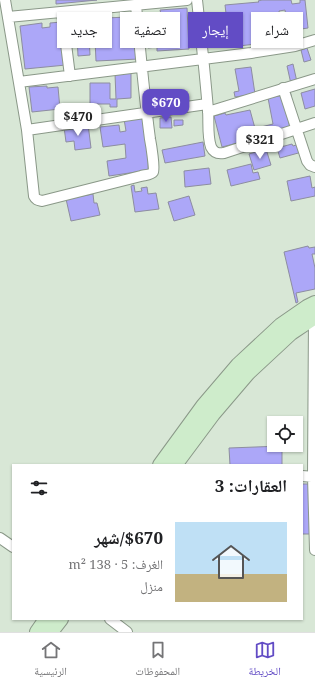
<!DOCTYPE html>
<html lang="ar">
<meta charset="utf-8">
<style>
:root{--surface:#fff;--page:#f2f2f2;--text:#202124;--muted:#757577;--line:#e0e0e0;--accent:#624cc5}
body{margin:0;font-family:"Noto Serif","Noto Naskh Arabic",serif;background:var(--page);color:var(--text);direction:rtl;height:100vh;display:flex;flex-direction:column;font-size:15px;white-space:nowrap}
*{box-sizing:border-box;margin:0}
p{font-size:13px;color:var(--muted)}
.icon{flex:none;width:22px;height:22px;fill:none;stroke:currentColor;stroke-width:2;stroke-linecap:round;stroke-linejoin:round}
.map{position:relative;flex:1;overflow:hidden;direction:ltr}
.drawer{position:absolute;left:12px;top:464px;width:291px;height:156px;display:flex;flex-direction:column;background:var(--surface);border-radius:0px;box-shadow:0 1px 3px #0004;direction:rtl}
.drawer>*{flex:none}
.hud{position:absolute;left:12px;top:12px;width:291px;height:36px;direction:rtl;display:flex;gap:8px}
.buttons{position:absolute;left:267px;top:416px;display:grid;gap:8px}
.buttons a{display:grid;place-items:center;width:36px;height:36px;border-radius:0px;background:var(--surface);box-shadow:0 1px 3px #0004;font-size:20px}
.price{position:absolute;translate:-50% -34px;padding:0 9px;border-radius:8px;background:#fff;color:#222;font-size:13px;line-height:26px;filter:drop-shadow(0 1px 2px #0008)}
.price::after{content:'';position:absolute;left:50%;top:24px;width:12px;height:9px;margin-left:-6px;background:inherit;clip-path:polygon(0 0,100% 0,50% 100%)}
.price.active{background:var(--accent);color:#fff}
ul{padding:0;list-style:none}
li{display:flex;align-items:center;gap:12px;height:100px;padding:0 16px}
li span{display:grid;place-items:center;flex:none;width:112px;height:80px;border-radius:0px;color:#555}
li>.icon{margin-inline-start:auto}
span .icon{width:48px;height:48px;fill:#fffc;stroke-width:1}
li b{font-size:17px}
h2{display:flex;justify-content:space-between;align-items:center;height:48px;padding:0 16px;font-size:17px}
.pill{padding:0 14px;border-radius:0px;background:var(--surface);box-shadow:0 1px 3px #0004;font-size:14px;line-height:36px}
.pill.active{background:var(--accent);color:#fff}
.tabs{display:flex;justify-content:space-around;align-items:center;height:56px;border-top:1px solid var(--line);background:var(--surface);font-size:11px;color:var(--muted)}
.tabs a{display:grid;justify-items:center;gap:2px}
.tabs .active{color:var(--accent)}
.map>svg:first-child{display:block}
</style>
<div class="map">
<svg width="315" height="632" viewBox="0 0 315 632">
<rect width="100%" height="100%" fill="#d8e7d6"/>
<!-- building -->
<path fill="#aca7f8" stroke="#8d8da0" d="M56,0H97L56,4Z
M262,0H291L292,4L300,3V0H305L308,28L288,31L285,10L279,11L282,41L230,47L225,5L259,2L258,1Z
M187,8L189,49L157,51V47L148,48L146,15L161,14L160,10Z
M127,17V35L138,34L139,59L96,61L95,40H104V35L89,36L90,55L78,56L77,35H75L74,22H79L80,30H85V19Z
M61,22L66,65L25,69L20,26L42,23V28L50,27V23Z
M307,48L311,60L304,62L301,50Z
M293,64L297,82L290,90L296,122L289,123L290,128L259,134L257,128L273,124L268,98L284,95L291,84L287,66Z
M251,67L255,94L235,97L234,92L239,91L235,69Z
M131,73V98L117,99V107H110V104H90V83H110V99H116L115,74Z
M47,86V88L58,87L60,109L32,112L29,87Z
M315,89V106L305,109L301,93Z
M250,110L256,132L247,134L249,140L222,147L214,116L225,113L226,115Z
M143,117L150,170L109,176L107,161L126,158L125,144L103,147L100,127L119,125L120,132L126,131L124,119Z
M171,117L172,128H160V118Z
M174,120H183V125L174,126Z
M88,124L91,148L75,150L74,141L66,142L64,127L75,125L76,130L82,129L81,125Z
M203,142L205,156L165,163L162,150Z
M292,144L293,146L299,144L302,152L280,158L277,148Z
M266,149L271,165L254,170L249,154Z
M251,164L253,173L258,172L260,179L231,186L227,170Z
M209,168L211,184L185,187L184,171Z
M310,176L312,188L315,187V196L291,201L287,181Z
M134,185L135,192L142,191L141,188L147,187L148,194L156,193L159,209L135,212L131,186Z
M93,194L94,203H97L100,215L71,221L66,199Z
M189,196L195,215L174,221L168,202Z
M308,246L309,248L315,247V254H312L315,268V289L296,293L298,302L296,303L284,252Z
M282,446V465H230L229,448Z
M302,484H314L315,534H302Z"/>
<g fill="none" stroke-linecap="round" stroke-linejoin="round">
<!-- minor casing -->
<g stroke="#8a9888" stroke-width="12">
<path id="minor" d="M5,0L27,130L34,196C36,200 38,200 42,201L141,176C144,175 151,175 153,172C155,169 151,144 150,139C144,94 140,50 136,5
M197,0C201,37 205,73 208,110C209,122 207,136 211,147C214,153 218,154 224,153L315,123
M62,12L70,76
M8,17L187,0
M19,82L251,53L295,46L315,40
M283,88L307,161L310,165L315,167
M208,112L315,79
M27,130L207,104
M314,317L313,476L315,550
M302,476L315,477
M0,538L13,547
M110,619L127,632"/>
</g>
<!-- secondary casing -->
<g stroke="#8a9888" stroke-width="16">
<path id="secondary" d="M160,465L203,406L238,365L281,325L307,307L315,303
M175,465L213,414L248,373L291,333L315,317
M37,632L46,619
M51,632L61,619"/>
</g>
<!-- minor -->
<use href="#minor" stroke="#fff" stroke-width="10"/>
<!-- secondary -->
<use href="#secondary" stroke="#ceeccb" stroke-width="14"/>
</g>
</svg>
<div class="buttons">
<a><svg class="icon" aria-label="locate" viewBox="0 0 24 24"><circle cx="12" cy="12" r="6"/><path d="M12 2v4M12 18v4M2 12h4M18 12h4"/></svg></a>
</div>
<b class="price active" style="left:166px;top:123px">$670</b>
<b class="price" style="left:78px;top:137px">$470</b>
<b class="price" style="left:260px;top:160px">$321</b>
<div class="hud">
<a class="pill">شراء</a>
<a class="pill active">إيجار</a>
<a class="pill">تصفية</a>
<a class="pill">جديد</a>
</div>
<section class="drawer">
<h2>العقارات: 3<svg class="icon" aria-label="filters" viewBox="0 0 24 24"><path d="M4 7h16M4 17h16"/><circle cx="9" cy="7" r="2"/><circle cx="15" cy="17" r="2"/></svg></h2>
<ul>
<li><span style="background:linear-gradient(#bfe0f5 65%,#c2b280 0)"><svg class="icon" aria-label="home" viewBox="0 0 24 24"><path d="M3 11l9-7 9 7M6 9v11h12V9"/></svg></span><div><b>$670/شهر</b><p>الغرف: 5 · 138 m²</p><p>منزل</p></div></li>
</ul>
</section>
</div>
<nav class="tabs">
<a class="active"><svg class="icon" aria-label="map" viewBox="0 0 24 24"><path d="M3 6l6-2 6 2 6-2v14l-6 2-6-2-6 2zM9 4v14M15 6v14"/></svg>الخريطة</a>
<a><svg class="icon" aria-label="saved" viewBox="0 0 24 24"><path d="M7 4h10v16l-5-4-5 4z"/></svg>المحفوظات</a>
<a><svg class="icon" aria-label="home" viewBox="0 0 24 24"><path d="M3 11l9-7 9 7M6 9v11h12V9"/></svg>الرئيسية</a>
</nav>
